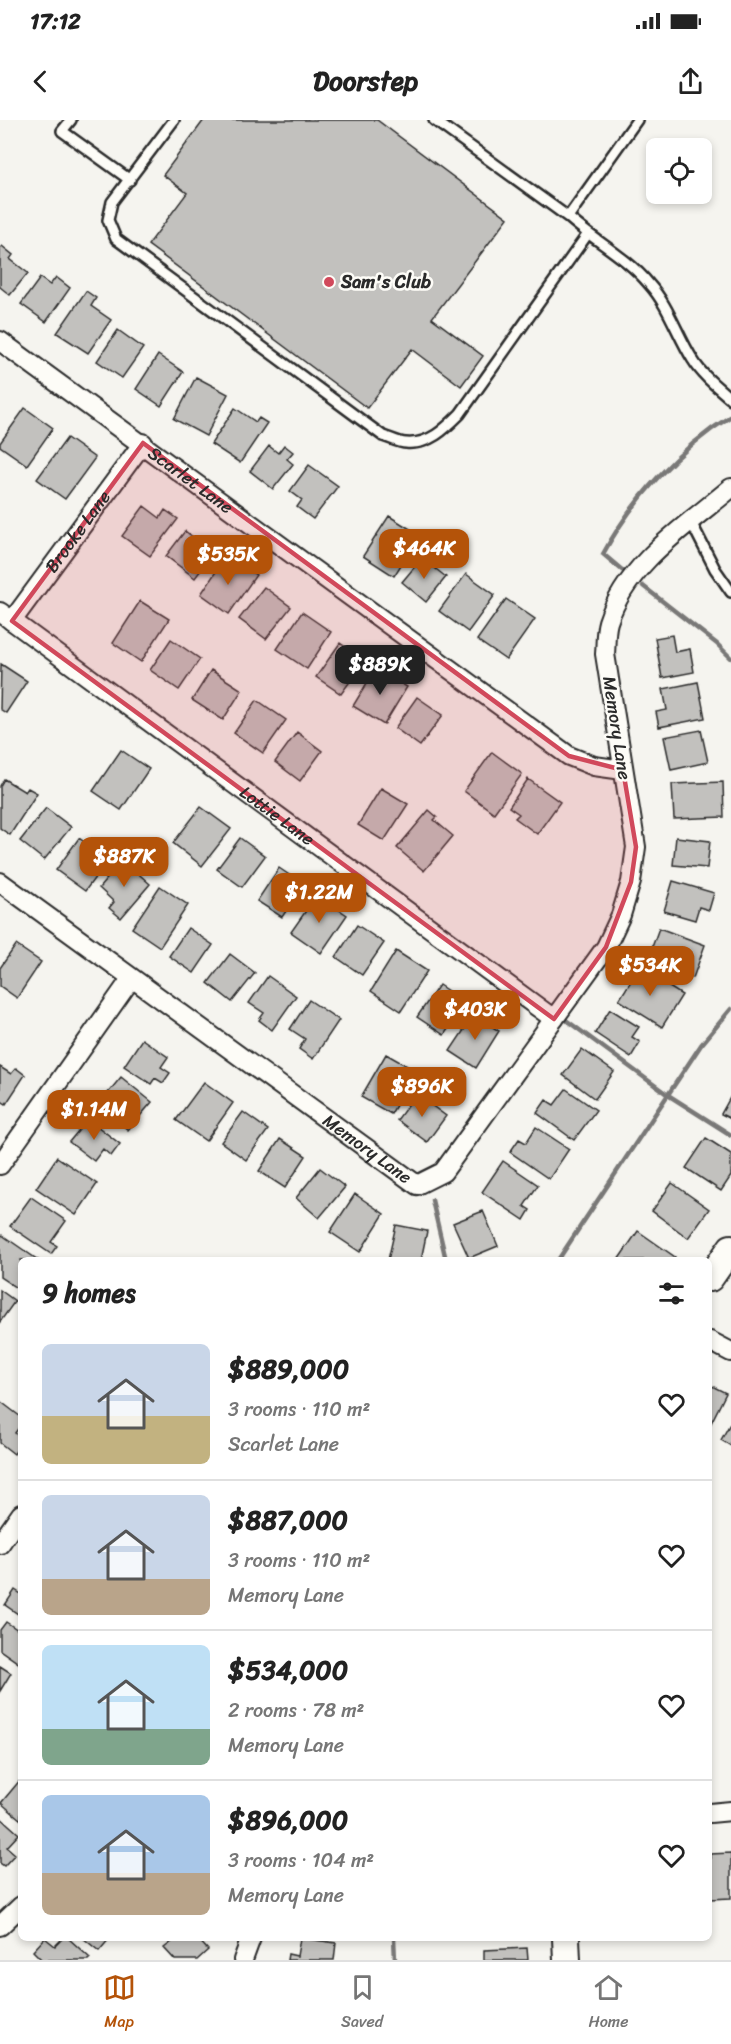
<!DOCTYPE html>
<meta charset="utf-8">
<style>
:root{--surface:#fff;--page:#f2f2f2;--text:#222;--muted:#767676;--line:#e0e0e0;--accent:#b45309}
body{margin:0;font-family:Sriracha,sans-serif;background:var(--page);color:var(--text);height:100vh;display:flex;flex-direction:column;font-size:22px;white-space:nowrap}
*{box-sizing:border-box;margin:0}
p{font-size:20px;color:var(--muted)}
.icon{flex:none;width:33px;height:33px;fill:none;stroke:currentColor;stroke-width:2;stroke-linecap:round;stroke-linejoin:round}
.map{position:relative;flex:1;overflow:hidden}
.sheet{position:absolute;left:18px;top:1137px;width:694px;height:684px;display:flex;flex-direction:column;background:var(--surface);border-radius:9px;box-shadow:0 3px 9px #0003}
.sheet>*{flex:none}
.buttons{position:absolute;left:646px;top:18px;display:grid;gap:12px}
.buttons a{display:grid;place-items:center;width:66px;height:66px;border-radius:9px;background:var(--surface);box-shadow:0 3px 9px #0003;font-size:30px}
.price{position:absolute;translate:-50% -51px;padding:0 14px;border-radius:12px;background:var(--accent);color:#fff;font-size:20px;line-height:39px;filter:drop-shadow(0 2px 3px #0008)}
.price::after{content:'';position:absolute;left:50%;top:36px;width:18px;height:14px;margin-left:-9px;background:inherit;clip-path:polygon(0 0,100% 0,50% 100%)}
.price.current{background:#222;color:#fff}
ul{padding:0;list-style:none}
li{display:flex;align-items:center;gap:18px;height:150px;padding:0 24px}
li+li{border-top:2px solid var(--line)}
li span{display:grid;place-items:center;flex:none;width:168px;height:120px;border-radius:9px;color:#555}
li>.icon{margin-inline-start:auto}
span .icon{width:72px;height:72px;fill:#fffc;stroke-width:1}
li b{font-size:26px}
h2{display:flex;justify-content:space-between;align-items:center;height:72px;padding:0 24px;font-size:26px}
.status{display:flex;justify-content:space-between;align-items:center;height:42px;padding:0 30px;background:var(--surface);direction:ltr}
.status svg{height:16px;fill:currentColor}
header{display:flex;justify-content:space-between;align-items:center;height:78px;padding:0 24px;background:var(--surface);font-size:27px;font-weight:800}
.tabs{display:flex;justify-content:space-around;align-items:center;height:84px;border-top:2px solid var(--line);background:var(--surface);font-size:16px;color:var(--muted)}
.tabs a{display:grid;justify-items:center;gap:3px}
.tabs .current{color:var(--accent)}
.map>svg:first-child{display:block}
</style>
<div class="status"><b>17:12</b><svg viewBox="0 0 49 12"><path d="M0 12V9h3v3zM5 12V6h3v6zM10 12V3h3v9zM15 12V0h3v12zM26 1h20v11H26zM47 4h2v5h-2z"/></svg></div>
<header><svg class="icon" aria-label="back" viewBox="0 0 24 24"><path d="M15 5l-7 7 7 7"/></svg>Doorstep<svg class="icon" aria-label="share" viewBox="0 0 24 24"><path d="M12 15V3M7 8l5-5 5 5M5 13v7h14v-7"/></svg></header>
<div class="map">
<svg width="731" height="1840" viewBox="0 0 731 1840">
<rect width="100%" height="100%" fill="#f5f4ef"/>
<filter id="ink" filterUnits="userSpaceOnUse"><feTurbulence type="fractalNoise" baseFrequency=".0167" numOctaves="2"/><feDisplacementMap in="SourceGraphic" scale="12" xChannelSelector="R" yChannelSelector="G"/><feConvolveMatrix kernelMatrix="1 2 1 2 8 2 1 2 1" color-interpolation-filters="sRGB"/></filter>
<g filter="url(#ink)">
<g fill="none" stroke-linecap="round" stroke-linejoin="round">
<!-- stream -->
<path stroke="#797877" stroke-width="4.5" d="M622,450L603,434C633,379 677,330 731,296
M643,466L717,524L731,538
M566,900L668,975L731,1015
M432,1080L446,1140
M558,1140L701,925L731,889
M394,1818L395,1840"/>
</g>
<!-- building -->
<path fill="#c2c1be" stroke="#2b2b2b" stroke-width="1.5" d="M204,0H377L508,98L432,198L483,236L461,266L412,229L367,288L148,125L187,73L163,55Z
M2,126L13,135L10,139L28,153L10,175L0,167V128Z
M56,157L70,168L46,202L21,184L40,158L50,165Z
M86,171L96,178L91,186L111,200L88,233L57,213Z
M118,210L143,228L122,258L97,241Z
M158,235L183,252L161,286L136,269Z
M196,257L228,274L206,316L174,299Z
M25,288L53,308L27,345L0,326V323Z
M235,288L256,302L259,298L267,303L240,343L211,324Z
M67,318L95,338L65,379L37,359Z
M284,325L293,332L287,339L293,344L273,369L250,351L269,326L278,333Z
M309,345L338,366L313,399L297,387L302,380L290,371Z
M144,386L160,398L165,390L178,399L150,436L122,416Z
M389,396L420,415L394,456L363,436Z
M185,411L214,433L195,458L166,436Z
M422,438L446,457L426,482L402,462Z
M223,441L239,452L243,446L256,455L229,494L201,474Z
M466,454L495,475L468,512L439,491Z
M264,467L291,487L266,519L239,499Z
M506,479L535,499L506,540L477,520Z
M140,481L169,499L141,542L113,523Z
M302,492L331,512L307,549L277,529Z
M672,515L675,532L690,529L694,552L662,558L655,518Z
M171,519L200,539L179,570L150,550Z
M340,523L365,541L341,574L316,557Z
M1,544L27,561L6,593L0,589Z
M376,548L407,567L384,605L353,586Z
M211,550L242,570L223,600L192,580Z
M698,562L705,598L659,607L656,592L667,590L663,569Z
M417,577L443,595L420,626L395,608Z
M257,580L286,600L263,633L234,613Z
M701,610L708,642L671,650L664,617Z
M297,612L322,631L300,661L275,642Z
M121,630L149,649L121,690L93,671Z
M492,632L522,654L494,693L464,671Z
M4,659L25,672L28,668L37,673L10,715L0,708V666Z
M528,659L560,682L537,714L515,698L519,694L509,687Z
M723,662L724,697L674,699L672,664Z
M381,668L408,684L384,721L358,705Z
M201,687L231,709L202,746L173,723Z
M46,688L71,707L44,740L20,721Z
M429,690L437,697L434,700L453,716L424,751L397,728Z
M676,717L710,721L707,748L673,745Z
M79,718L108,740L85,771L56,750Z
M240,718L265,736L242,767L217,749Z
M123,740L150,764L121,798L109,788L114,782L99,768Z
M279,748L304,765L282,797L257,781Z
M673,761L714,773L709,790L699,787L695,800L664,791Z
M160,766L188,785L160,827L132,808Z
M317,775L347,795L321,833L291,812Z
M357,805L384,823L362,855L336,837Z
M188,808L213,825L194,853L169,836Z
M659,808L705,825L693,858L647,841Z
M16,825L41,842L17,878L0,866V848Z
M396,831L427,851L401,891L371,871Z
M230,834L255,853L232,882L208,863Z
M639,848L682,875L662,907L619,880Z
M268,856L296,876L272,910L259,900L264,893L249,883Z
M439,865L466,883L444,915L417,897Z
M309,880L339,900L313,939L299,929L305,919L290,909Z
M610,889L639,907L632,917L640,922L631,937L595,913Z
M474,895L499,911L476,948L450,931Z
M142,919L168,937L161,947L170,953L163,963L155,958L151,964L124,946Z
M582,929L614,952L595,979L563,955Z
M386,934L416,951L391,994L361,977Z
M0,947L11,954L16,948L25,955L6,984L0,980Z
M121,957L152,982L128,1010L98,985Z
M204,962L233,983L206,1021L176,1000Z
M566,969L596,990L574,1020L537,993L546,980L554,985Z
M416,974L446,996L427,1022L397,1000Z
M731,976V999L721,994Z
M243,992L268,1010L246,1040L221,1022Z
M88,999L120,1024L111,1036L103,1029L94,1041L69,1022Z
M536,1007L569,1029L549,1059L510,1032L519,1019L526,1023Z
M706,1018L731,1034V1056L721,1071L686,1048Z
M280,1019L306,1036L285,1068L259,1051Z
M57,1037L97,1064L76,1095L36,1068Z
M503,1041L538,1065L524,1086L530,1090L524,1100L482,1072Z
M320,1048L345,1067L319,1098L296,1078Z
M672,1063L709,1089L688,1118L652,1091Z
M355,1074L384,1094L360,1132L330,1112Z
M31,1077L66,1101L51,1122L57,1126L51,1134L10,1106Z
M483,1091L498,1126L469,1138L453,1103Z
M396,1105L427,1111L421,1140H388Z
M638,1111L675,1137L673,1140H618Z
M2,1115L38,1140H21V1171L0,1157V1118Z
M0,1170L15,1181L0,1202Z
M710,1265L726,1273L710,1305Z
M0,1281L21,1297V1305L15,1313L21,1318V1324L14,1334L0,1323Z
M731,1302V1326L721,1320Z
M15,1470L21,1474V1496L5,1485Z
M6,1502L21,1512L20,1544L0,1530V1510Z
M0,1546L11,1553L0,1571Z
M21,1659V1700L1,1683Z
M0,1697L19,1714L7,1727L15,1734L4,1746L0,1743Z
M731,1733V1778L710,1779V1734Z
M45,1818L55,1826L63,1818H68L90,1838L88,1840H42L33,1831Z
M83,1818H110L99,1831Z
M177,1818H197L208,1830L197,1840H175L164,1828Z
M300,1818L336,1823L334,1840H287L288,1834L297,1836Z
M527,1828L528,1840H484V1830Z"/>
<g fill="none" stroke-linecap="round" stroke-linejoin="round">
<!-- lane casing -->
<g stroke="#2b2b2b" stroke-width="14">
<path id="lane" d="M71,0L62,11L130,60
M174,0L112,82L108,100L116,119L383,316C390,318 399,323 406,323C429,325 445,309 460,294L587,115
M434,0L568,97C593,120 627,137 649,164C669,186 677,215 693,240C702,255 717,267 731,279
M568,97L637,0
M691,402L715,449L731,472"/>
</g>
<!-- street casing -->
<g stroke="#2b2b2b" stroke-width="22">
<g id="street">
<path id="s1" d="M0,221L569,636L594,646L623,650"/>
<path id="s2" d="M0,492L554,899"/>
<path id="s3" d="M12,501L143,323"/>
<path id="s4" d="M0,762L417,1065L443,1052L606,827L621,795L631,762L636,727L605,534C606,524 605,512 608,502C627,443 686,406 731,368"/>
<path d="M0,1045L131,859"/>
<path d="M710,1221L731,1232"/>
<path d="M0,1424L21,1394"/>
<path d="M710,1693L731,1691"/>
<path d="M0,1806L21,1786"/>
<path d="M243,1840L251,1818"/>
</g>
</g>
<!-- secondary casing -->
<g stroke="#2b2b2b" stroke-width="30">
<path id="secondary" d="M710,1158L731,1128
M566,1818L567,1840"/>
</g>
<!-- lane -->
<use href="#lane" stroke="#fdfcf7" stroke-width="9"/>
<!-- street -->
<use href="#street" stroke="#fdfcf7" stroke-width="18"/>
<!-- secondary -->
<use href="#secondary" stroke="#fdfcf7" stroke-width="26"/>
</g>
</g>
<!-- marked area -->
<path fill="#d1495b" fill-opacity="0.2" stroke="#d1495b" stroke-width="4.5" stroke-linejoin="round" d="M143,323L569,636L623,650L636,727L631,762L606,827L554,899L12,501Z"/>
<!-- markers -->
<circle fill="#d1495b" stroke="#fdfcf7" stroke-width="2" cx="329" cy="162" r="6"/>
<g text-anchor="middle" dominant-baseline="central" stroke-width="5" stroke-linejoin="round" paint-order="stroke">
<!-- poi labels -->
<g font-size="18" font-weight="bold" fill="#2b2b2b" stroke="#fdfcf7" text-anchor="start">
<text x="341" y="162">Sam's Club</text>
</g>
<!-- street labels -->
<g font-size="18" fill="#2b2b2b" stroke="#fdfcf7">
<text stroke="none"><textPath href="#s1" startOffset="236">Scarlet Lane</textPath></text>
<text stroke="none"><textPath href="#s3" startOffset="111">Brooke Lane</textPath></text>
<text transform="translate(617 608) rotate(81)">Memory Lane</text>
<text stroke="none"><textPath href="#s2" startOffset="344">Lottie Lane</textPath></text>
<text stroke="none"><textPath href="#s4" startOffset="454">Memory Lane</textPath></text>
</g>
</g>
</svg>
<div class="buttons">
<a><svg class="icon" aria-label="locate" viewBox="0 0 24 24"><circle cx="12" cy="12" r="6"/><path d="M12 2v4M12 18v4M2 12h4M18 12h4"/></svg></a>
</div>
<b class="price" style="left:424px;top:460px">$464K</b>
<b class="price" style="left:228px;top:466px">$535K</b>
<b class="price current" style="left:380px;top:576px">$889K</b>
<b class="price" style="left:124px;top:768px">$887K</b>
<b class="price" style="left:319px;top:804px">$1.22M</b>
<b class="price" style="left:650px;top:877px">$534K</b>
<b class="price" style="left:475px;top:921px">$403K</b>
<b class="price" style="left:422px;top:998px">$896K</b>
<b class="price" style="left:94px;top:1021px">$1.14M</b>
<section class="sheet">
<h2>9 homes<svg class="icon" aria-label="filters" viewBox="0 0 24 24"><path d="M4 7h16M4 17h16"/><circle cx="9" cy="7" r="2"/><circle cx="15" cy="17" r="2"/></svg></h2>
<ul>
<li><span style="background:linear-gradient(#c9d6e8 60%,#c2b280 0)"><svg class="icon" aria-label="home" viewBox="0 0 24 24"><path d="M3 11l9-7 9 7M6 9v11h12V9"/></svg></span><div><b>$889,000</b><p>3 rooms · 110 m²</p><p>Scarlet Lane</p></div><svg class="icon" aria-label="heart" viewBox="0 0 24 24"><path d="M12 20l-8-8c-3-5 5-10 8-4 3-6 11-1 8 4z"/></svg></li>
<li><span style="background:linear-gradient(#c9d6e8 70%,#b9a48a 0)"><svg class="icon" aria-label="home" viewBox="0 0 24 24"><path d="M3 11l9-7 9 7M6 9v11h12V9"/></svg></span><div><b>$887,000</b><p>3 rooms · 110 m²</p><p>Memory Lane</p></div><svg class="icon" aria-label="heart" viewBox="0 0 24 24"><path d="M12 20l-8-8c-3-5 5-10 8-4 3-6 11-1 8 4z"/></svg></li>
<li><span style="background:linear-gradient(#bfe0f5 70%,#7fa58c 0)"><svg class="icon" aria-label="home" viewBox="0 0 24 24"><path d="M3 11l9-7 9 7M6 9v11h12V9"/></svg></span><div><b>$534,000</b><p>2 rooms · 78 m²</p><p>Memory Lane</p></div><svg class="icon" aria-label="heart" viewBox="0 0 24 24"><path d="M12 20l-8-8c-3-5 5-10 8-4 3-6 11-1 8 4z"/></svg></li>
<li><span style="background:linear-gradient(#a9c7e8 65%,#b9a48a 0)"><svg class="icon" aria-label="home" viewBox="0 0 24 24"><path d="M3 11l9-7 9 7M6 9v11h12V9"/></svg></span><div><b>$896,000</b><p>3 rooms · 104 m²</p><p>Memory Lane</p></div><svg class="icon" aria-label="heart" viewBox="0 0 24 24"><path d="M12 20l-8-8c-3-5 5-10 8-4 3-6 11-1 8 4z"/></svg></li>
</ul>
</section>
</div>
<nav class="tabs">
<a class="current"><svg class="icon" aria-label="map" viewBox="0 0 24 24"><path d="M3 6l6-2 6 2 6-2v14l-6 2-6-2-6 2zM9 4v14M15 6v14"/></svg>Map</a>
<a><svg class="icon" aria-label="saved" viewBox="0 0 24 24"><path d="M7 4h10v16l-5-4-5 4z"/></svg>Saved</a>
<a><svg class="icon" aria-label="home" viewBox="0 0 24 24"><path d="M3 11l9-7 9 7M6 9v11h12V9"/></svg>Home</a>
</nav>
